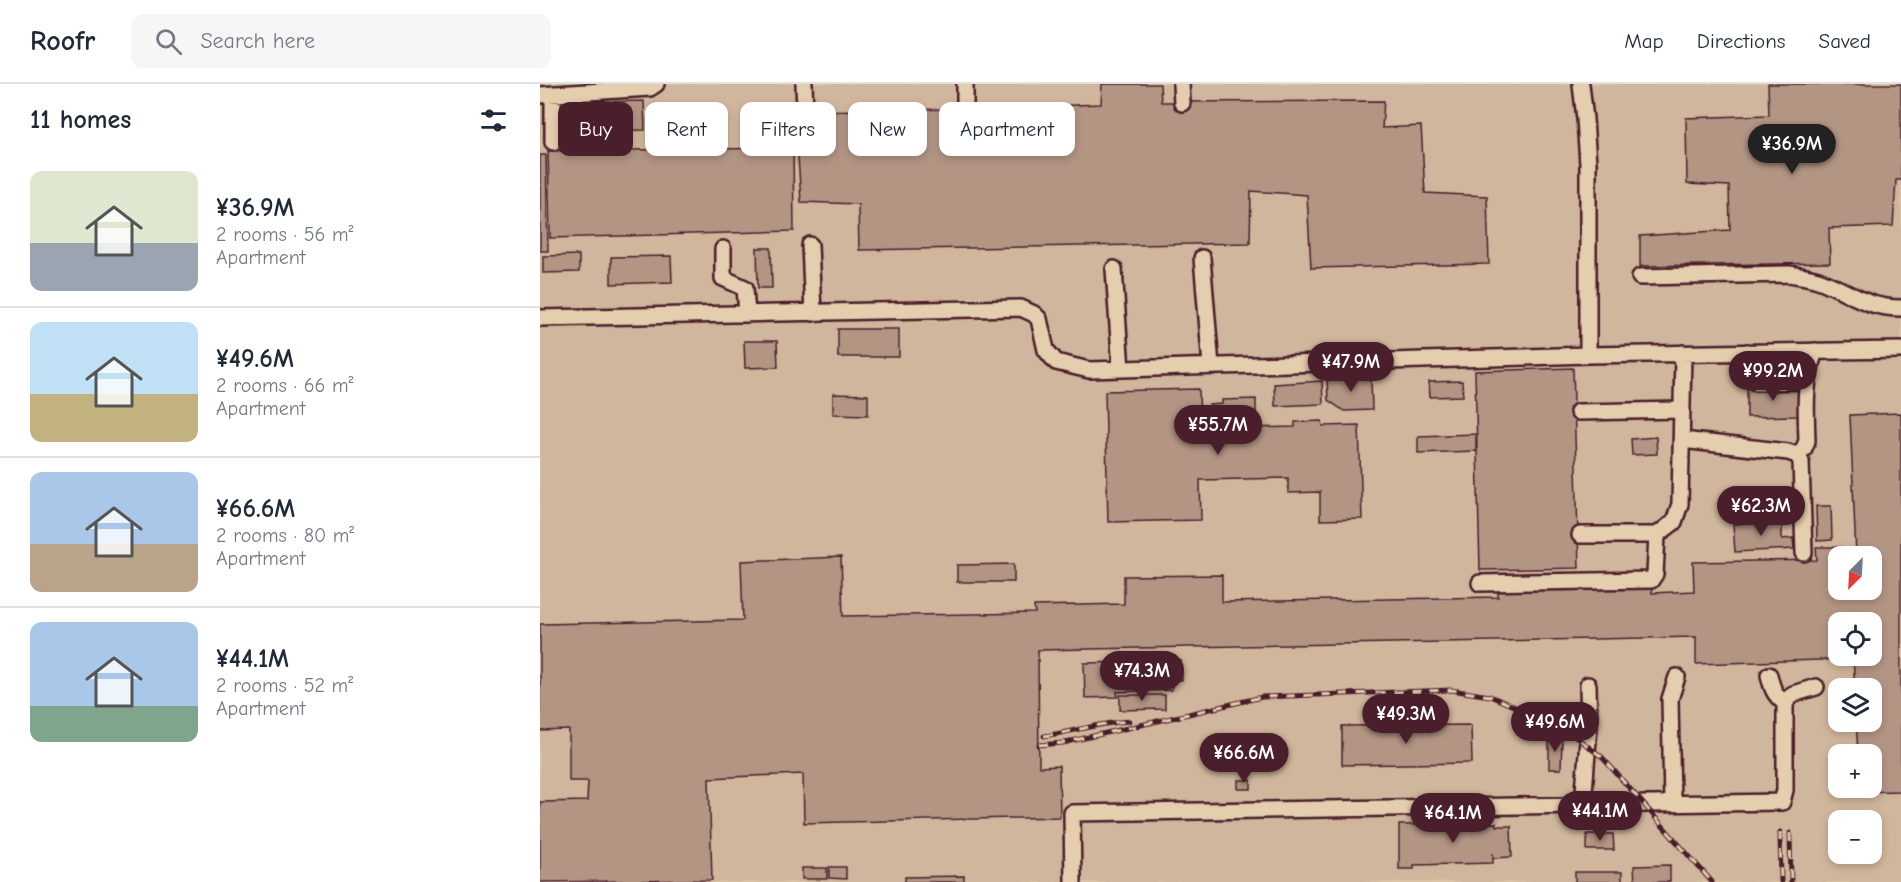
<!DOCTYPE html>
<meta charset="utf-8">
<style>
:root{--surface:#fff;--page:#f6f6f7;--text:#1f2937;--muted:#747a83;--line:#e0e1e3;--accent:#4a1f2b}
body{margin:0;font-family:"Comic Neue",sans-serif;background:var(--page);color:var(--text);height:100vh;display:flex;flex-direction:column;font-size:22px;white-space:nowrap}
*{box-sizing:border-box;margin:0}
p{font-size:20px;color:var(--muted)}
.icon{flex:none;width:33px;height:33px;fill:none;stroke:currentColor;stroke-width:2;stroke-linecap:round;stroke-linejoin:round}
.map{position:relative;flex:1;overflow:hidden}
.panel{display:flex;flex-direction:column;background:var(--surface);width:540px}
.panel>*{flex:none}
.banner{position:absolute;left:18px;top:18px;width:570px;height:54px;display:flex;gap:12px}
.needle{width:39px;rotate:204deg}
.fabs{position:absolute;left:1288px;top:462px;display:grid;gap:12px}
.fabs a{display:grid;place-items:center;width:54px;height:54px;border-radius:12px;background:var(--surface);box-shadow:0 3px 9px #0003;font-size:30px}
.price{position:absolute;translate:-50% -51px;padding:0 14px;border-radius:21px;background:var(--accent);color:#fff;font-size:20px;line-height:39px;filter:drop-shadow(0 2px 3px #0008)}
.price::after{content:'';position:absolute;left:50%;top:36px;width:18px;height:14px;margin-left:-9px;background:inherit;clip-path:polygon(0 0,100% 0,50% 100%)}
.price.active{background:#222;color:#fff}
ul{padding:0;list-style:none}
li{display:flex;align-items:center;gap:18px;height:150px;padding:0 30px}
li+li{border-top:2px solid var(--line)}
li span{display:grid;place-items:center;flex:none;width:168px;height:120px;border-radius:12px;color:#555}
li>.icon{margin-inline-start:auto}
span .icon{width:72px;height:72px;fill:#fffc;stroke-width:1}
li b{font-size:26px}
h2{display:flex;justify-content:space-between;align-items:center;height:72px;padding:0 30px;font-size:26px}
.pill{padding:0 21px;border-radius:12px;background:var(--surface);box-shadow:0 3px 9px #0003;font-size:21px;line-height:54px}
.pill.active{background:var(--accent);color:#fff}
header{display:flex;align-items:center;gap:36px;box-sizing:border-box;height:84px;padding:0 30px;background:var(--surface);border-bottom:2px solid var(--line)}
header strong{font-size:28px}
nav{display:flex;gap:33px;margin-inline-start:auto;font-size:21px}
.search{width:420px;height:54px;background:var(--page);display:flex;align-items:center;gap:15px;box-sizing:border-box;padding:0 21px;border-radius:12px;color:var(--muted);font-size:22px}
main{display:flex;flex:1;min-height:0}
.map>svg:first-child{display:block}
</style>
<header>
<strong>Roofr</strong>
<div class="search"><svg class="icon" aria-label="search" viewBox="0 0 24 24"><circle cx="10" cy="10" r="6"/><path d="M15 15l6 6"/></svg>Search here</div>
<nav><a>Map</a><a>Directions</a><a>Saved</a></nav>
</header>
<main>
<section class="panel">
<h2>11 homes<svg class="icon" aria-label="filters" viewBox="0 0 24 24"><path d="M4 7h16M4 17h16"/><circle cx="9" cy="7" r="2"/><circle cx="15" cy="17" r="2"/></svg></h2>
<ul>
<li><span style="background:linear-gradient(#dfe7d0 60%,#9aa5b1 0)"><svg class="icon" aria-label="home" viewBox="0 0 24 24"><path d="M3 11l9-7 9 7M6 9v11h12V9"/></svg></span><div><b>¥36.9M</b><p>2 rooms · 56 m²</p><p>Apartment</p></div></li>
<li><span style="background:linear-gradient(#bfe0f5 60%,#c2b280 0)"><svg class="icon" aria-label="home" viewBox="0 0 24 24"><path d="M3 11l9-7 9 7M6 9v11h12V9"/></svg></span><div><b>¥49.6M</b><p>2 rooms · 66 m²</p><p>Apartment</p></div></li>
<li><span style="background:linear-gradient(#a9c7e8 60%,#b9a48a 0)"><svg class="icon" aria-label="home" viewBox="0 0 24 24"><path d="M3 11l9-7 9 7M6 9v11h12V9"/></svg></span><div><b>¥66.6M</b><p>2 rooms · 80 m²</p><p>Apartment</p></div></li>
<li><span style="background:linear-gradient(#a9c7e8 70%,#7fa58c 0)"><svg class="icon" aria-label="home" viewBox="0 0 24 24"><path d="M3 11l9-7 9 7M6 9v11h12V9"/></svg></span><div><b>¥44.1M</b><p>2 rooms · 52 m²</p><p>Apartment</p></div></li>
</ul>
</section>
<div class="map">
<svg width="1361" height="798" viewBox="0 0 1361 798">
<rect width="100%" height="100%" fill="#dcc4a6"/>
<filter id="ink" filterUnits="userSpaceOnUse"><feTurbulence type="fractalNoise" baseFrequency=".0167" numOctaves="2"/><feDisplacementMap in="SourceGraphic" scale="12" xChannelSelector="R" yChannelSelector="G"/><feConvolveMatrix kernelMatrix="1 2 1 2 8 2 1 2 1" color-interpolation-filters="sRGB"/></filter>
<g filter="url(#ink)">
<!-- built -->
<path fill="#d0b69c" fill-rule="evenodd" d="M0,0H1361V798H0ZM1299,472H1332V506H1299ZM1299,538H1332V572H1299ZM1299,604H1332V638H1299ZM1299,670H1332V704H1299ZM1299,736H1332V770H1299Z"/>
<!-- building -->
<path fill="#b39584" stroke="#4a1f2b" stroke-width="1.5" fill-rule="evenodd" d="M562,0H620L621,18L844,17L842,44L881,42L885,109L947,112L949,180L771,184L767,111L711,107L710,159L319,166L318,120L261,118L255,27L425,25L561,20Z
M1228,0H1361V96H1356L1353,142L1289,144L1290,179L1100,182V152L1190,146L1189,102L1147,100L1146,34L1229,31Z
M104,17L105,46L53,47L52,18Z
M253,64L254,147L10,154L8,67Z
M0,71H6L8,167H0Z
M217,164H231L232,204H218Z
M39,171V188L3,189V172Z
M131,172L132,198L71,200V173Z
M298,245H359V273H298Z
M204,257H237L238,283L205,284Z
M1033,284L1039,484L940,486L935,287Z
M831,293L832,326L804,327L788,316L787,295Z
M782,297L783,320L735,322L734,300Z
M922,297L923,312L890,313L889,298Z
M1207,303H1260V332L1207,333Z
M659,305L660,342H669V321L682,320V316L716,315V329L705,330V344L755,343V338L782,337L783,342L819,341L822,435L780,436V408L748,409V394L660,396L661,436L568,438L565,307Z
M293,310L328,311V331L293,330Z
M1361,329V707L1319,708V704H1332V670H1318L1316,638H1332V604H1315L1313,575L1156,580V553L498,566L499,683L519,682L520,733L264,739L263,690L169,694L172,796L0,798V718L47,717L48,697H29V646L0,647V540L203,536L201,477L301,473L303,532L495,529L494,522L584,520V492L682,491V518L958,513V503L1110,499L1112,509L1154,507L1153,478L1277,476L1276,463H1301L1302,472H1299V506H1332V472H1316L1310,331ZM1299,538H1332V572H1299Z
M936,350V367L878,369V352Z
M1116,353L1117,370L1092,371L1091,355Z
M1276,422H1291L1292,456L1277,457Z
M1242,437V455L1253,454L1254,465L1195,468L1193,440Z
M474,480V498H417V481Z
M641,577L642,596H632V606L577,608L578,613L545,614L544,579Z
M580,611H625V625L580,626Z
M931,641L932,679L802,681V642Z
M1009,653H1022L1021,685H1009Z
M698,696H711V705H698Z
M956,739V742H971L972,773L953,774V769V779L874,781V785H859V741Z
M1047,750H1073L1074,766H1047Z
M1130,781V798H1095L1094,782Z
M289,783H306V795L289,794Z
M262,784H287V795H262Z
M1035,788H1082V798H1035Z
M424,792V798H365V793Z"/>
<g fill="none" stroke-linecap="round" stroke-linejoin="round">
<!-- minor casing -->
<g stroke="#4a1f2b" stroke-width="20">
<path id="minor" d="M264,0L265,27
M425,0V25
M641,0L642,19
M1041,0L1045,35L1048,80V271
M0,11L110,4L116,0
M13,58V10
M270,161L273,229
M183,165V194L205,204L207,230
M662,174L671,282
M574,185L581,285
M1100,193L1249,190C1260,192 1271,193 1281,197C1312,209 1326,224 1361,224
M0,234L481,224L494,230L499,235L506,266L516,278L549,286L1048,271L1361,266
M1207,268L1210,291L1217,298L1267,297
M1038,328L1142,326
M1142,356L1248,368L1257,371L1261,377L1264,469
M1257,371L1264,364L1267,357C1266,324 1264,299 1275,267
M1040,451H1117L1134,438L1140,420L1143,269
M940,499L1111,496L1115,490L1117,451
M1229,591C1232,604 1234,611 1245,619
M1132,719L1130,615L1137,593
M1043,721L1049,643L1048,601
M533,798L532,729L1242,718L1245,706V619L1253,610L1276,603"/>
</g>
<!-- minor -->
<use href="#minor" stroke="#e5ceae" stroke-width="15"/>
<!-- rail casing -->
<g stroke="#4a1f2b" stroke-width="5">
<path id="rail" d="M504,652C532,648 560,639 589,637
M499,661L523,659L722,613L911,606L950,612L1010,638L1033,651L1062,673L1172,798
M1240,748L1241,798
M1250,749L1251,798"/>
</g>
<!-- rail -->
<use href="#rail" stroke="#e5ceae" stroke-width="3" stroke-dasharray="9" stroke-linecap="butt"/>
</g>
</g>
</svg>
<div class="fabs">
<a><svg class="needle" viewBox="-14 -14 28 28"><path d="M0-13l5 13h-10z" fill="#e53935"/><path d="M0 13l5-13h-10z" fill="#747a83"/></svg></a>
<a><svg class="icon" aria-label="locate" viewBox="0 0 24 24"><circle cx="12" cy="12" r="6"/><path d="M12 2v4M12 18v4M2 12h4M18 12h4"/></svg></a>
<a><svg class="icon" aria-label="layers" viewBox="0 0 24 24"><path d="M12 4l9 5-9 5-9-5zM3 14l9 5 9-5"/></svg></a>
<a>+</a>
<a>−</a>
</div>
<b class="price active" style="left:1252px;top:91px">¥36.9M</b>
<b class="price" style="left:811px;top:309px">¥47.9M</b>
<b class="price" style="left:1233px;top:318px">¥99.2M</b>
<b class="price" style="left:678px;top:372px">¥55.7M</b>
<b class="price" style="left:1221px;top:453px">¥62.3M</b>
<b class="price" style="left:602px;top:618px">¥74.3M</b>
<b class="price" style="left:866px;top:661px">¥49.3M</b>
<b class="price" style="left:1015px;top:669px">¥49.6M</b>
<b class="price" style="left:704px;top:700px">¥66.6M</b>
<b class="price" style="left:1060px;top:758px">¥44.1M</b>
<b class="price" style="left:913px;top:760px">¥64.1M</b>
<div class="banner">
<a class="pill active">Buy</a>
<a class="pill">Rent</a>
<a class="pill">Filters</a>
<a class="pill">New</a>
<a class="pill">Apartment</a>
</div>
</div>
</main>
